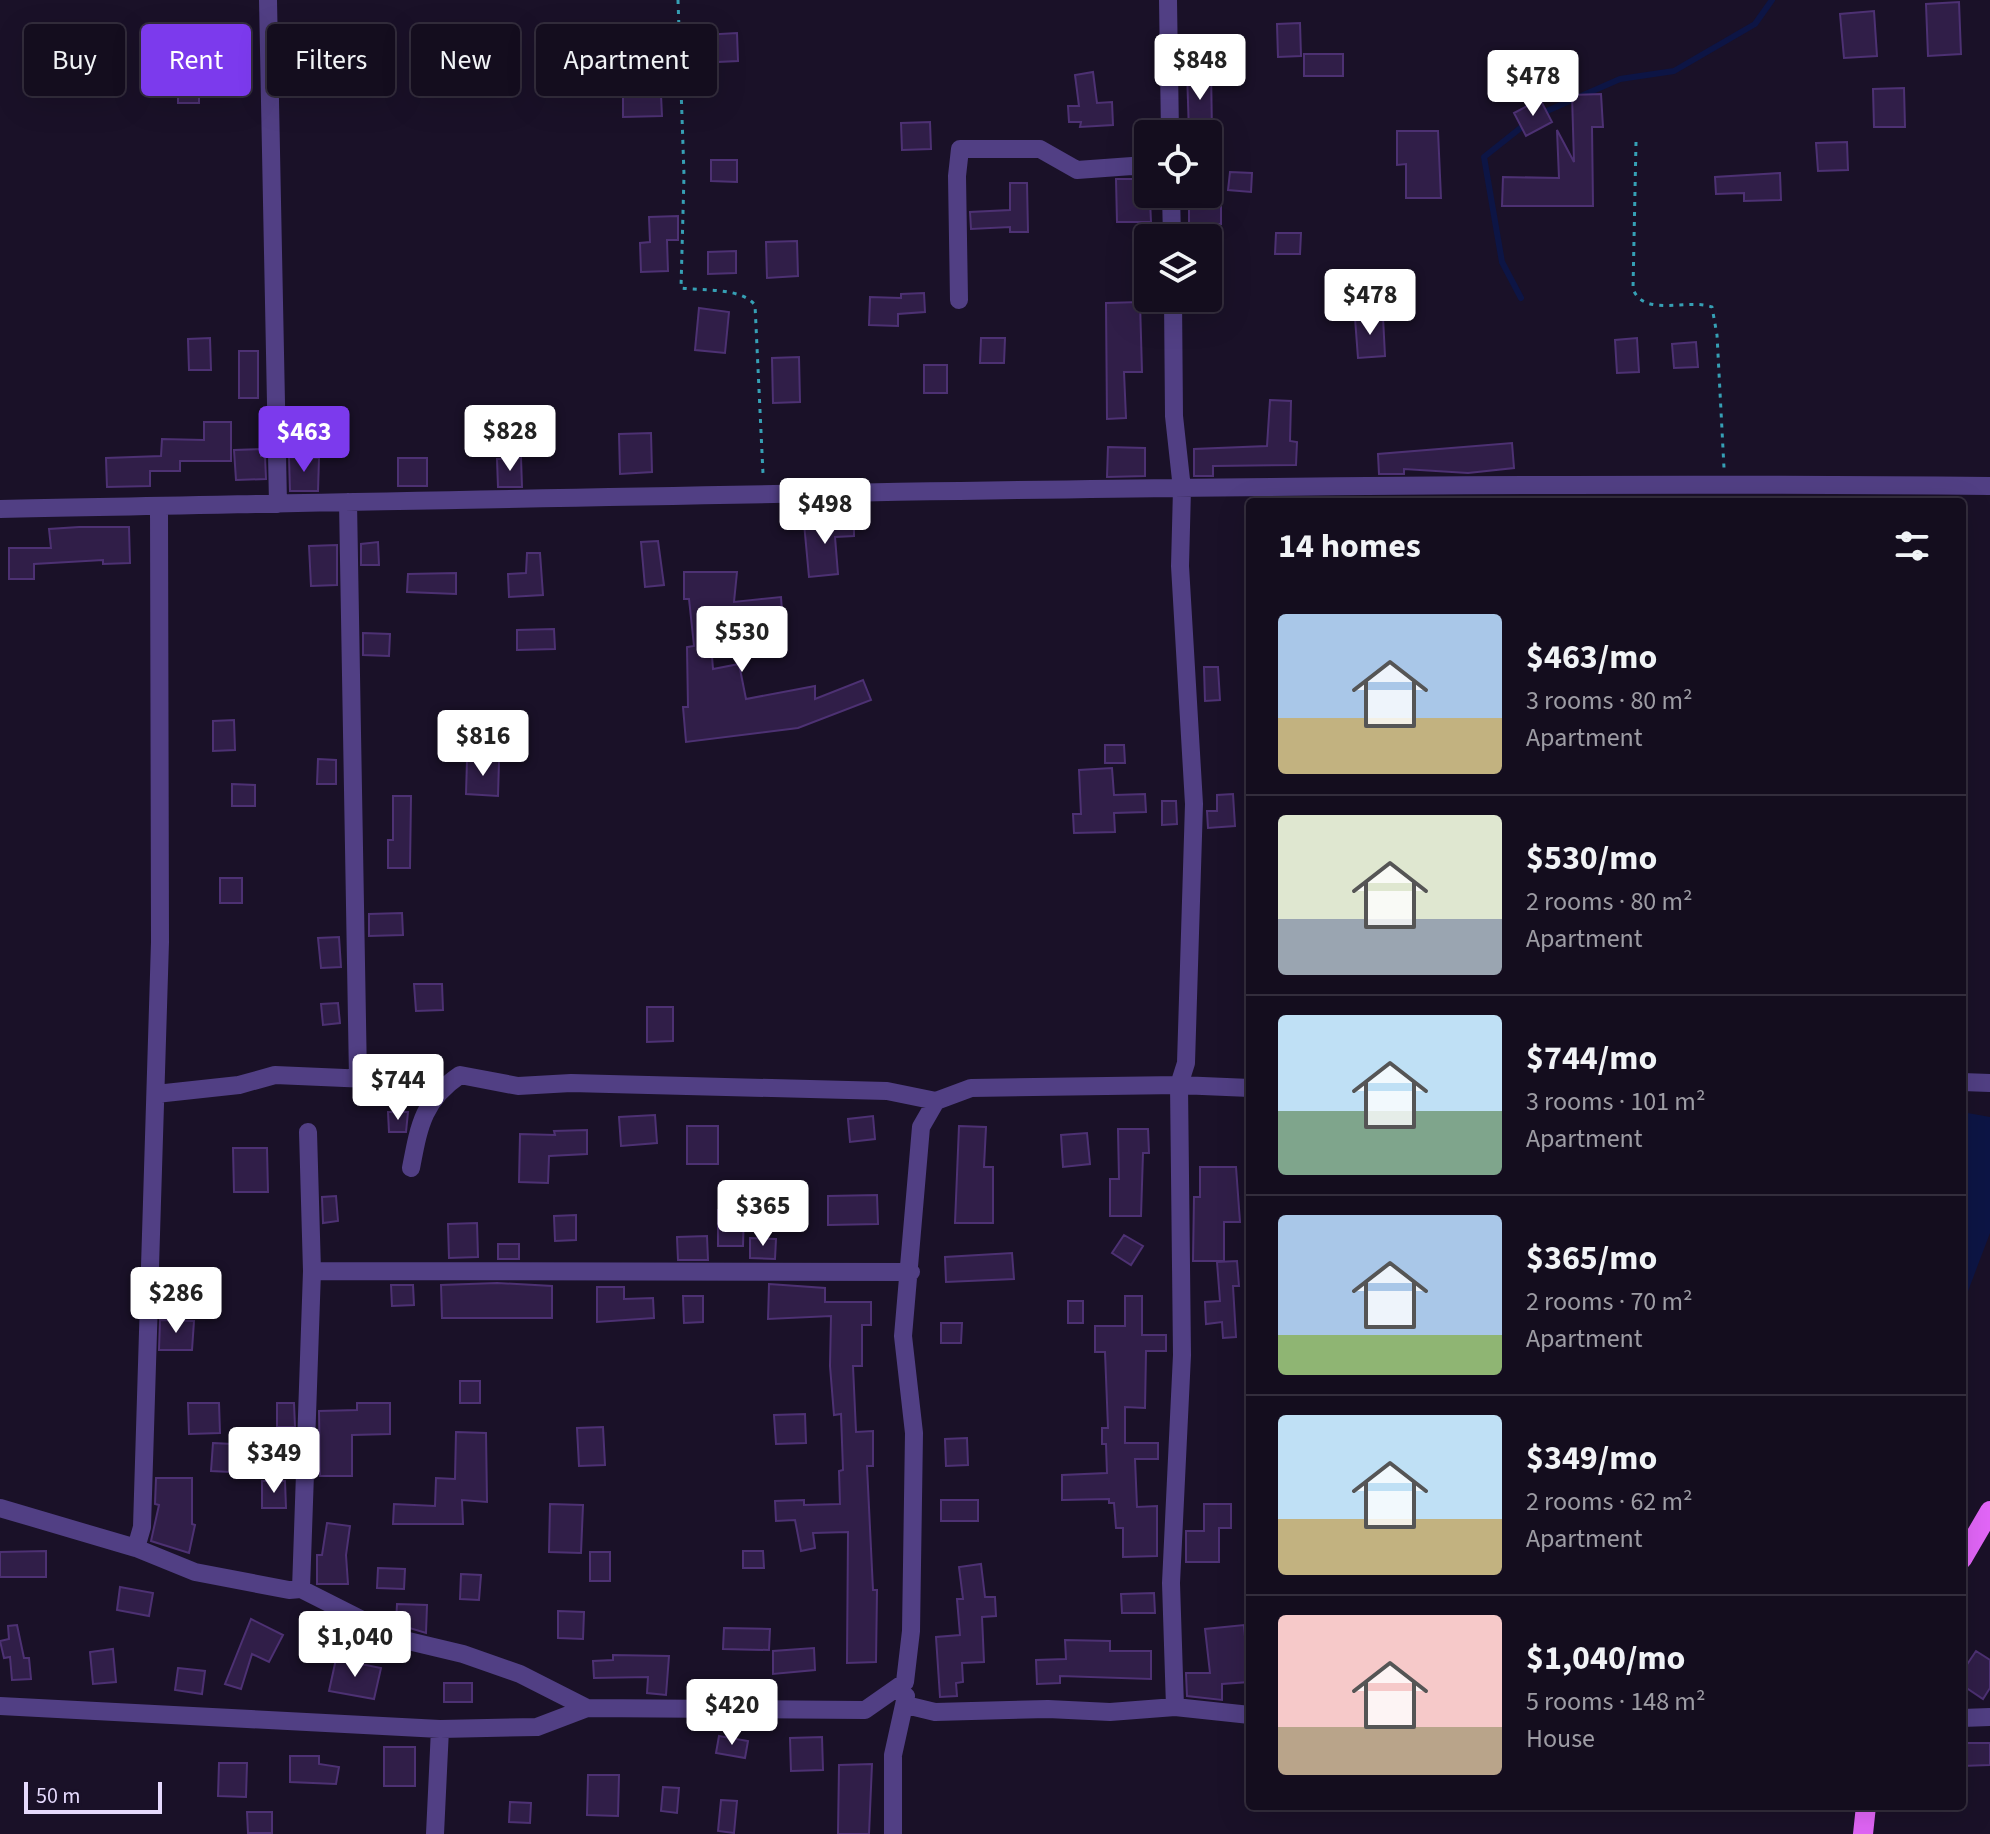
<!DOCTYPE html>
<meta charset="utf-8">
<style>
:root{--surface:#140d1e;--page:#211b2b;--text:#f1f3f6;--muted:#9d9ca4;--line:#332d3c;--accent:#7c3aed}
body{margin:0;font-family:"Source Sans 3",sans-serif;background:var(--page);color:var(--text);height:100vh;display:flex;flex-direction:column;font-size:30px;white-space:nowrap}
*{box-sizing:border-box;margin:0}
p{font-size:26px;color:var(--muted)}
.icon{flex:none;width:44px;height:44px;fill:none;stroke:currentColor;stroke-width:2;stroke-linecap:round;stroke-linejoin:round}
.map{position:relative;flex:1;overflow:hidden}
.details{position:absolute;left:1246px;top:498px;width:720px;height:1312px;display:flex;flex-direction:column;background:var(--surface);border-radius:8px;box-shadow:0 8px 32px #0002,0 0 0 2px var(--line)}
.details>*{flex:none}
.banner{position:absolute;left:24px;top:24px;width:760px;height:72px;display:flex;gap:16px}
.buttons{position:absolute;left:1134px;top:120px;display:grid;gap:16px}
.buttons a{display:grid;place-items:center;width:88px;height:88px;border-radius:8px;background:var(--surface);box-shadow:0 8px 32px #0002,0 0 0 2px var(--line);font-size:40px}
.scale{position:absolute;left:24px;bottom:20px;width:138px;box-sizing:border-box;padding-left:8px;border:4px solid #e6dafd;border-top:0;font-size:22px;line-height:28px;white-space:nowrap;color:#e6dafd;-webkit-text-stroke:6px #1a1128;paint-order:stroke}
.price{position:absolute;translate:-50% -68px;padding:0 18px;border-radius:8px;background:#fff;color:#222;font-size:26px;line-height:52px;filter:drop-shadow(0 2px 4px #0008)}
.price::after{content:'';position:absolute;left:50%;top:48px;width:24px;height:18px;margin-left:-12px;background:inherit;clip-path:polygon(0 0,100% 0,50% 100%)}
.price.current{background:var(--accent);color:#fff}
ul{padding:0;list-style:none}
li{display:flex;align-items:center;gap:24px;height:200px;padding:0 32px}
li+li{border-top:2px solid var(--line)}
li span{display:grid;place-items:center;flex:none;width:224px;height:160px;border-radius:8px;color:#555}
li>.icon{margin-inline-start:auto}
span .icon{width:96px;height:96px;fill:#fffc;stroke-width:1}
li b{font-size:34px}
h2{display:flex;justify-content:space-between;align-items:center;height:96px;padding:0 32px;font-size:34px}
.tag{padding:0 28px;border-radius:8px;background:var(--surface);box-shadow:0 8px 32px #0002,0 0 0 2px var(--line);font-size:28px;line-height:72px}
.tag.current{background:var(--accent);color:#fff}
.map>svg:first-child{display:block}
</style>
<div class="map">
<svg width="1990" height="1834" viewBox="0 0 1990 1834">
<rect width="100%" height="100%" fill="#1a1128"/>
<!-- water -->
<path fill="#0d1545" d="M1962,1112L1990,1117V1233L1962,1307Z"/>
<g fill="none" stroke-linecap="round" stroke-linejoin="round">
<!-- stream -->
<path stroke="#0d1545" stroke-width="6" d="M1540,114L1620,79L1674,71L1755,24L1772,0
M1521,298L1502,262L1484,157L1528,122"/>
</g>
<!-- building -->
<path fill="#301e48" stroke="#4d3173" stroke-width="2" d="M1959,2L1961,54L1928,56L1926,4Z
M1874,11L1877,56L1844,58L1840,14Z
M1300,23L1301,56L1278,57L1277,24Z
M193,25L195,50L179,51L177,26Z
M737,33L738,61L614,67L612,40Z
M1304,54H1343V76H1304Z
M1187,70H1211L1212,134H1189Z
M1093,72L1097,103L1112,102L1113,125L1080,127L1081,122H1069L1068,106H1079L1075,75Z
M178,84H199V103H178Z
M1904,88L1905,127H1874L1873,89Z
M1601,94L1603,127H1592L1593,206H1502L1503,177L1559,178L1557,130L1574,162L1572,95Z
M661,95L662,116L623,117V96Z
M1540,99L1552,122L1526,136L1514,113Z
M930,122L931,149L902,150L901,123Z
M1397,131H1438L1441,198H1406V164L1397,165Z
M1847,142L1848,170L1818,171L1816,143Z
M711,160H737V182L711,181Z
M1230,172L1252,173L1251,192L1228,190Z
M1780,173L1781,200L1744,201V193L1716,194L1715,177Z
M1116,179H1137L1138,201L1150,200L1151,222H1117Z
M1010,183H1027L1028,232H1010V227L971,229L970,212L1010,210Z
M1189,206H1221V224H1189Z
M678,216V240H667L668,271L641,272L640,243L650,242L649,217Z
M1276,233H1301L1300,254H1275Z
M797,241L798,276L767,278L766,242Z
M736,251V273L708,274V252Z
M924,293L925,312L898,314V326L869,325L870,297L901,298V294Z
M1140,302L1142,372H1124L1126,418L1107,419L1106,303Z
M699,308L729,312L725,353L695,350Z
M1383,317L1385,356L1358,358L1355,318Z
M210,338L211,370H189L188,339Z
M981,338H1005L1004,363H980Z
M1637,338L1639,372L1617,373L1615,340Z
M1696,342L1698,367L1674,368L1672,344Z
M239,351H258V398H239Z
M799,357L800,402L773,403L772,358Z
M924,365H947V393H924Z
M1270,400L1291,401L1290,441L1297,442L1296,465L1213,466V476H1194V449L1267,446Z
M204,422H231V461H180V471H150V486L107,487L106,458L161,456L162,439L204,440Z
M651,433L652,472L620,474L619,434Z
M1512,443L1514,468L1468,473L1404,469V474H1379L1378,454Z
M1108,447L1145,448V476L1107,477Z
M261,449V456H265L266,479L236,480L234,450Z
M289,457L319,458L318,491H290Z
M398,458H427V486H398Z
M521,458L522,487H498L497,459Z
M854,521V536L835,537L838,574L809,577L804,523Z
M79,527H129L130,563L103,564V560L34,564V579H9V548H51L49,529Z
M658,541L664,585L645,587L641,542Z
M378,542L379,565H361V544Z
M337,545V585L311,586L309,546Z
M527,553H540L543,595L509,597L508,574L526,573Z
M684,572H737L734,602L781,597L782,611L709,618L713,669L739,664L746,699L815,686V699L863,680L871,700L798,728L686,742L683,707H688L687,647L694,646L689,599H684Z
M456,573V594L407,592L408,574Z
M554,629L555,649L517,650V630Z
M363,633L390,634L389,656L363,655Z
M1204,667H1218L1220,700L1205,701Z
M234,720L235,750L213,751V721Z
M1105,745H1124L1125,763H1105Z
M318,759L336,760V784H317Z
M467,760L499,761L498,796L466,794Z
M1112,768L1114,795L1145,794L1146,812L1114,813L1115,832L1074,833L1073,814H1081L1079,770Z
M232,784L255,785V806H232Z
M1233,794L1235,826L1208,828L1207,811H1217V795Z
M393,796H411L410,868H388V840H393Z
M1162,801H1176L1177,824L1162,825Z
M220,878H242V903H220Z
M402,913L403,935L369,936V914Z
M339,937L341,967L321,968L318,938Z
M414,984H442L443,1010L416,1011Z
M338,1003L340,1023L323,1025L321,1004Z
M647,1007H673V1041L647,1042Z
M388,1112H408L406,1132H389Z
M655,1115L657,1143L621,1146L619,1117Z
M873,1116L875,1139L850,1142L848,1119Z
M687,1126H718V1164H687Z
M959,1126L986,1127L984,1167H993V1223H955Z
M1118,1129H1148L1149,1153H1143L1141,1216H1110V1179H1119Z
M587,1130V1154L549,1156L548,1183L519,1182L520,1134L555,1135L554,1131Z
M1087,1133L1090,1164L1063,1167L1061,1135Z
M233,1148H267L268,1192H234Z
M1200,1167H1236L1240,1222H1224V1261H1193L1194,1197H1200Z
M877,1195L878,1224L828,1225V1196Z
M336,1196L338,1221L323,1223L322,1197Z
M718,1210H744L743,1246H718Z
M576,1215V1240L555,1241L554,1216Z
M477,1223L478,1257L449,1258L448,1224Z
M1124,1235L1143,1246L1131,1265L1112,1253Z
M707,1236L708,1260H678L677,1237Z
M750,1238L776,1239L775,1259L750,1258Z
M498,1244H519V1259H498Z
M1012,1253L1014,1279L946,1282L945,1257Z
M1237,1261L1239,1286H1233L1236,1337L1223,1338L1222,1322L1206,1324L1205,1302L1220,1301L1217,1262Z
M497,1283L552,1286V1318H442L441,1285Z
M769,1284L825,1288V1302H871V1325H862V1366H853L856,1432L873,1431V1466H867L873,1590H877L876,1662L847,1663L848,1532L813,1533L815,1548L801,1551L795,1520L776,1521L775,1501L804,1500V1505L840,1504L839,1471L843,1470L841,1414L834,1415L830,1366L831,1316L768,1319Z
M391,1285H413L414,1305L392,1306Z
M597,1287H624V1299L653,1298L654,1318L597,1322Z
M683,1296H703V1322L684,1323Z
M1125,1296H1142V1335H1166V1351H1146L1145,1408L1125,1407V1443H1158V1459H1135L1137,1507L1157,1506V1556L1123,1557V1528H1116L1114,1503H1109V1499L1062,1500V1475L1107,1473L1106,1444H1102V1428H1108L1105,1352H1095V1326H1125Z
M1068,1301H1083V1323H1068Z
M160,1320L194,1321L192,1350H159Z
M941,1323H962L961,1343H941Z
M460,1381H480V1403H460Z
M188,1403H219L220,1433L189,1434Z
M277,1403H294L295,1427H277Z
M357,1403H390V1434L352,1435V1476H320L319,1411L357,1410Z
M805,1414L806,1443L776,1444L774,1415Z
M603,1427L605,1465L579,1466L577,1428Z
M456,1432L486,1433L487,1502L462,1500L463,1524H393L394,1504L435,1506L436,1478L455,1479Z
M967,1438L968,1465L946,1466L945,1439Z
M213,1443L232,1444L230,1472L211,1471Z
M156,1478H192V1524L195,1525L189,1553L151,1541L159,1505L155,1504Z
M262,1481H285L286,1508H262Z
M941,1500H978V1521H941Z
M550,1504L583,1505L581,1553L549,1552Z
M1204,1504H1231V1528H1219V1562H1186V1531H1204Z
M327,1523L350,1526L346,1555L348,1584H317V1555H322Z
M46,1551V1577H0V1552Z
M743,1551H763L764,1568H743Z
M590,1552H610V1581H590Z
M981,1564L985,1597H995L996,1616L982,1617L984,1662L962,1663L963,1682L956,1683L957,1696L940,1697L936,1637L960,1635L957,1599H963L959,1567Z
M378,1568L405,1569L404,1589L377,1588Z
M461,1574L481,1575L479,1600L460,1599Z
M120,1587L153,1593L149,1616L117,1610Z
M1154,1593L1155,1613H1122L1121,1594Z
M397,1604L427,1605L426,1633L396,1624Z
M558,1611L584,1612L583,1639L558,1638Z
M251,1619L283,1635L269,1662L252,1654L241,1689L225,1684Z
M17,1625L24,1658H29L31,1679L12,1680L10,1657L4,1658L0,1641L9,1639L8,1626Z
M1244,1625L1249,1682L1222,1684V1700L1187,1696L1186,1673H1210L1205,1629Z
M724,1628L770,1629L769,1650L723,1649Z
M1065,1640L1110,1641V1651H1151V1679L1060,1676V1683L1037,1684L1036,1660L1066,1659Z
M814,1648L815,1670L773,1674V1651Z
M113,1649L116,1682L93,1684L90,1652Z
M1976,1651L1990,1660V1688L1983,1699L1962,1685V1672Z
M613,1655L669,1656L666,1695L647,1693L648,1677L594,1678L593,1661L613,1660Z
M336,1659L381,1668L374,1699L329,1691Z
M178,1668L205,1671L202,1694L175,1690Z
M444,1683H472V1702H444Z
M719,1736L748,1741L745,1758L716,1753Z
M822,1737L823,1770L791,1771L790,1738Z
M1962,1743H1990V1765L1962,1766Z
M384,1747H415V1786H384Z
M290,1756H319V1764L339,1767L336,1784L290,1782Z
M219,1763H247L246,1797L218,1796Z
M872,1764L869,1834H838L839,1765Z
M588,1775H619L618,1816L587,1815Z
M663,1787L679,1788L677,1813L661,1811Z
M721,1800L737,1801L734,1833L718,1831Z
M510,1802L531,1803L530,1823L509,1822Z
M247,1812H272V1833H248Z"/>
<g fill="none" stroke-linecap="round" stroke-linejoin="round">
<!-- path -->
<path stroke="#36a0b5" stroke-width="3" stroke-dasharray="4 6" stroke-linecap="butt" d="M678,0L684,175L681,288C703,291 740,287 755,305L763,474
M1636,142L1633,289C1644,318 1688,298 1712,307L1717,335L1724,468"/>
<!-- street -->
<path stroke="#513f84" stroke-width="18" d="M268,0L278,504
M1168,0L1170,134
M1171,194L1172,238
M959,300L957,176L960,149H1040L1077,170L1132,166L1148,169
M348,502L358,1078
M0,509C663,496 1327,480 1990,486
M1962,1082L1990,1083
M156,1094L239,1085L275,1075L391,1080L436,1091
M411,1168C419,1126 423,1100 460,1075L518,1086L571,1083L887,1091L936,1101
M312,1271L911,1272
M0,1508L136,1548L195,1572L289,1590L301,1589L400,1639L463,1654L520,1674L587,1708
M136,1548L142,1527L160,942L159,506
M301,1589L312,1271L308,1132
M906,1705L935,1712L1048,1709L1110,1712L1175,1707L1250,1715
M0,1706L440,1729
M1175,1707L1171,1583L1182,1355L1179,1085L1250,1088
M1962,1718L1990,1717
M435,1834L440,1729L537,1727L587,1708L865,1710L905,1682L911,1631L914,1433L903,1336L921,1127L936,1101L971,1088L1179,1085L1186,1063L1194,804L1180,566L1182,489L1174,416L1173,298
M893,1834V1755L906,1696"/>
<!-- primary -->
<path stroke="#e266f8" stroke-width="20" d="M1962,1559L1990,1511
M1863,1834L1866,1806"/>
</g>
</svg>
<div class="buttons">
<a><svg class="icon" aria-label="locate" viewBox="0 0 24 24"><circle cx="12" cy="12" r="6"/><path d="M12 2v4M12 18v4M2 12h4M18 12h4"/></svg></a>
<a><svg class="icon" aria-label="layers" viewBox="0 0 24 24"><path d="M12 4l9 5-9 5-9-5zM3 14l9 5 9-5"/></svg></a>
</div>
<div class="scale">50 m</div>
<b class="price" style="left:1200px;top:102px">$848</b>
<b class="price" style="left:1533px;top:118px">$478</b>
<b class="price" style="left:1370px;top:337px">$478</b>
<b class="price" style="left:510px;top:473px">$828</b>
<b class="price current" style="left:304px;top:474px">$463</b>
<b class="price" style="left:825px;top:546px">$498</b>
<b class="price" style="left:742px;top:674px">$530</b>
<b class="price" style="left:483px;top:778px">$816</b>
<b class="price" style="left:398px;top:1122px">$744</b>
<b class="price" style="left:763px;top:1248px">$365</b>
<b class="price" style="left:176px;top:1335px">$286</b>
<b class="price" style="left:274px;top:1495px">$349</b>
<b class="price" style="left:355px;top:1679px">$1,040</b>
<b class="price" style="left:732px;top:1747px">$420</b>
<div class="banner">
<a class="tag">Buy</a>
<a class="tag current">Rent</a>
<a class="tag">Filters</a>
<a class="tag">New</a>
<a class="tag">Apartment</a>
</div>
<section class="details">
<h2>14 homes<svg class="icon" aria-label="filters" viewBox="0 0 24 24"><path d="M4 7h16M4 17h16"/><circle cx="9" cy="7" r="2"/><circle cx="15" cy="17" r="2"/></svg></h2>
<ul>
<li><span style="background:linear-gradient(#a9c7e8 65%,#c2b280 0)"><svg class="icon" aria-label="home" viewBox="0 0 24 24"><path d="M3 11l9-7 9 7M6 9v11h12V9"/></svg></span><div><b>$463/mo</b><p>3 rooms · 80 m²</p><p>Apartment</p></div></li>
<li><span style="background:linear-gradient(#dfe7d0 65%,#9aa5b1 0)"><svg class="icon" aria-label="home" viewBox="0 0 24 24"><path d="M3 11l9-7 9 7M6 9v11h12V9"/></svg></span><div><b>$530/mo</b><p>2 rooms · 80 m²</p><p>Apartment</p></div></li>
<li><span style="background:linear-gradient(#bfe0f5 60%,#7fa58c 0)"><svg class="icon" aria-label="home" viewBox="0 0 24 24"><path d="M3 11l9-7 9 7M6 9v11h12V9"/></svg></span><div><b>$744/mo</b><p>3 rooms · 101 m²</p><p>Apartment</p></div></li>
<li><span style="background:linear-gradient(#a9c7e8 75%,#8fb573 0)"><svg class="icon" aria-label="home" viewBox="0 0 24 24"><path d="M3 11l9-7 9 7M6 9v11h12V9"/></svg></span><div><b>$365/mo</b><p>2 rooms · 70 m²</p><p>Apartment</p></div></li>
<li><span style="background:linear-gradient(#bfe0f5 65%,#c2b280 0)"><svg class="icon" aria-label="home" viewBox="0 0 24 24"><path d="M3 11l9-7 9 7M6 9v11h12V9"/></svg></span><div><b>$349/mo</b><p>2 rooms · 62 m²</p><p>Apartment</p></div></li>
<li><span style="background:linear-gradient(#f6c9c9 70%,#b9a48a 0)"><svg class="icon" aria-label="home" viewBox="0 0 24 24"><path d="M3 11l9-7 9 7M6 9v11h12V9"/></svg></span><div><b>$1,040/mo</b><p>5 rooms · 148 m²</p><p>House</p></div></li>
</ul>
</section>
</div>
